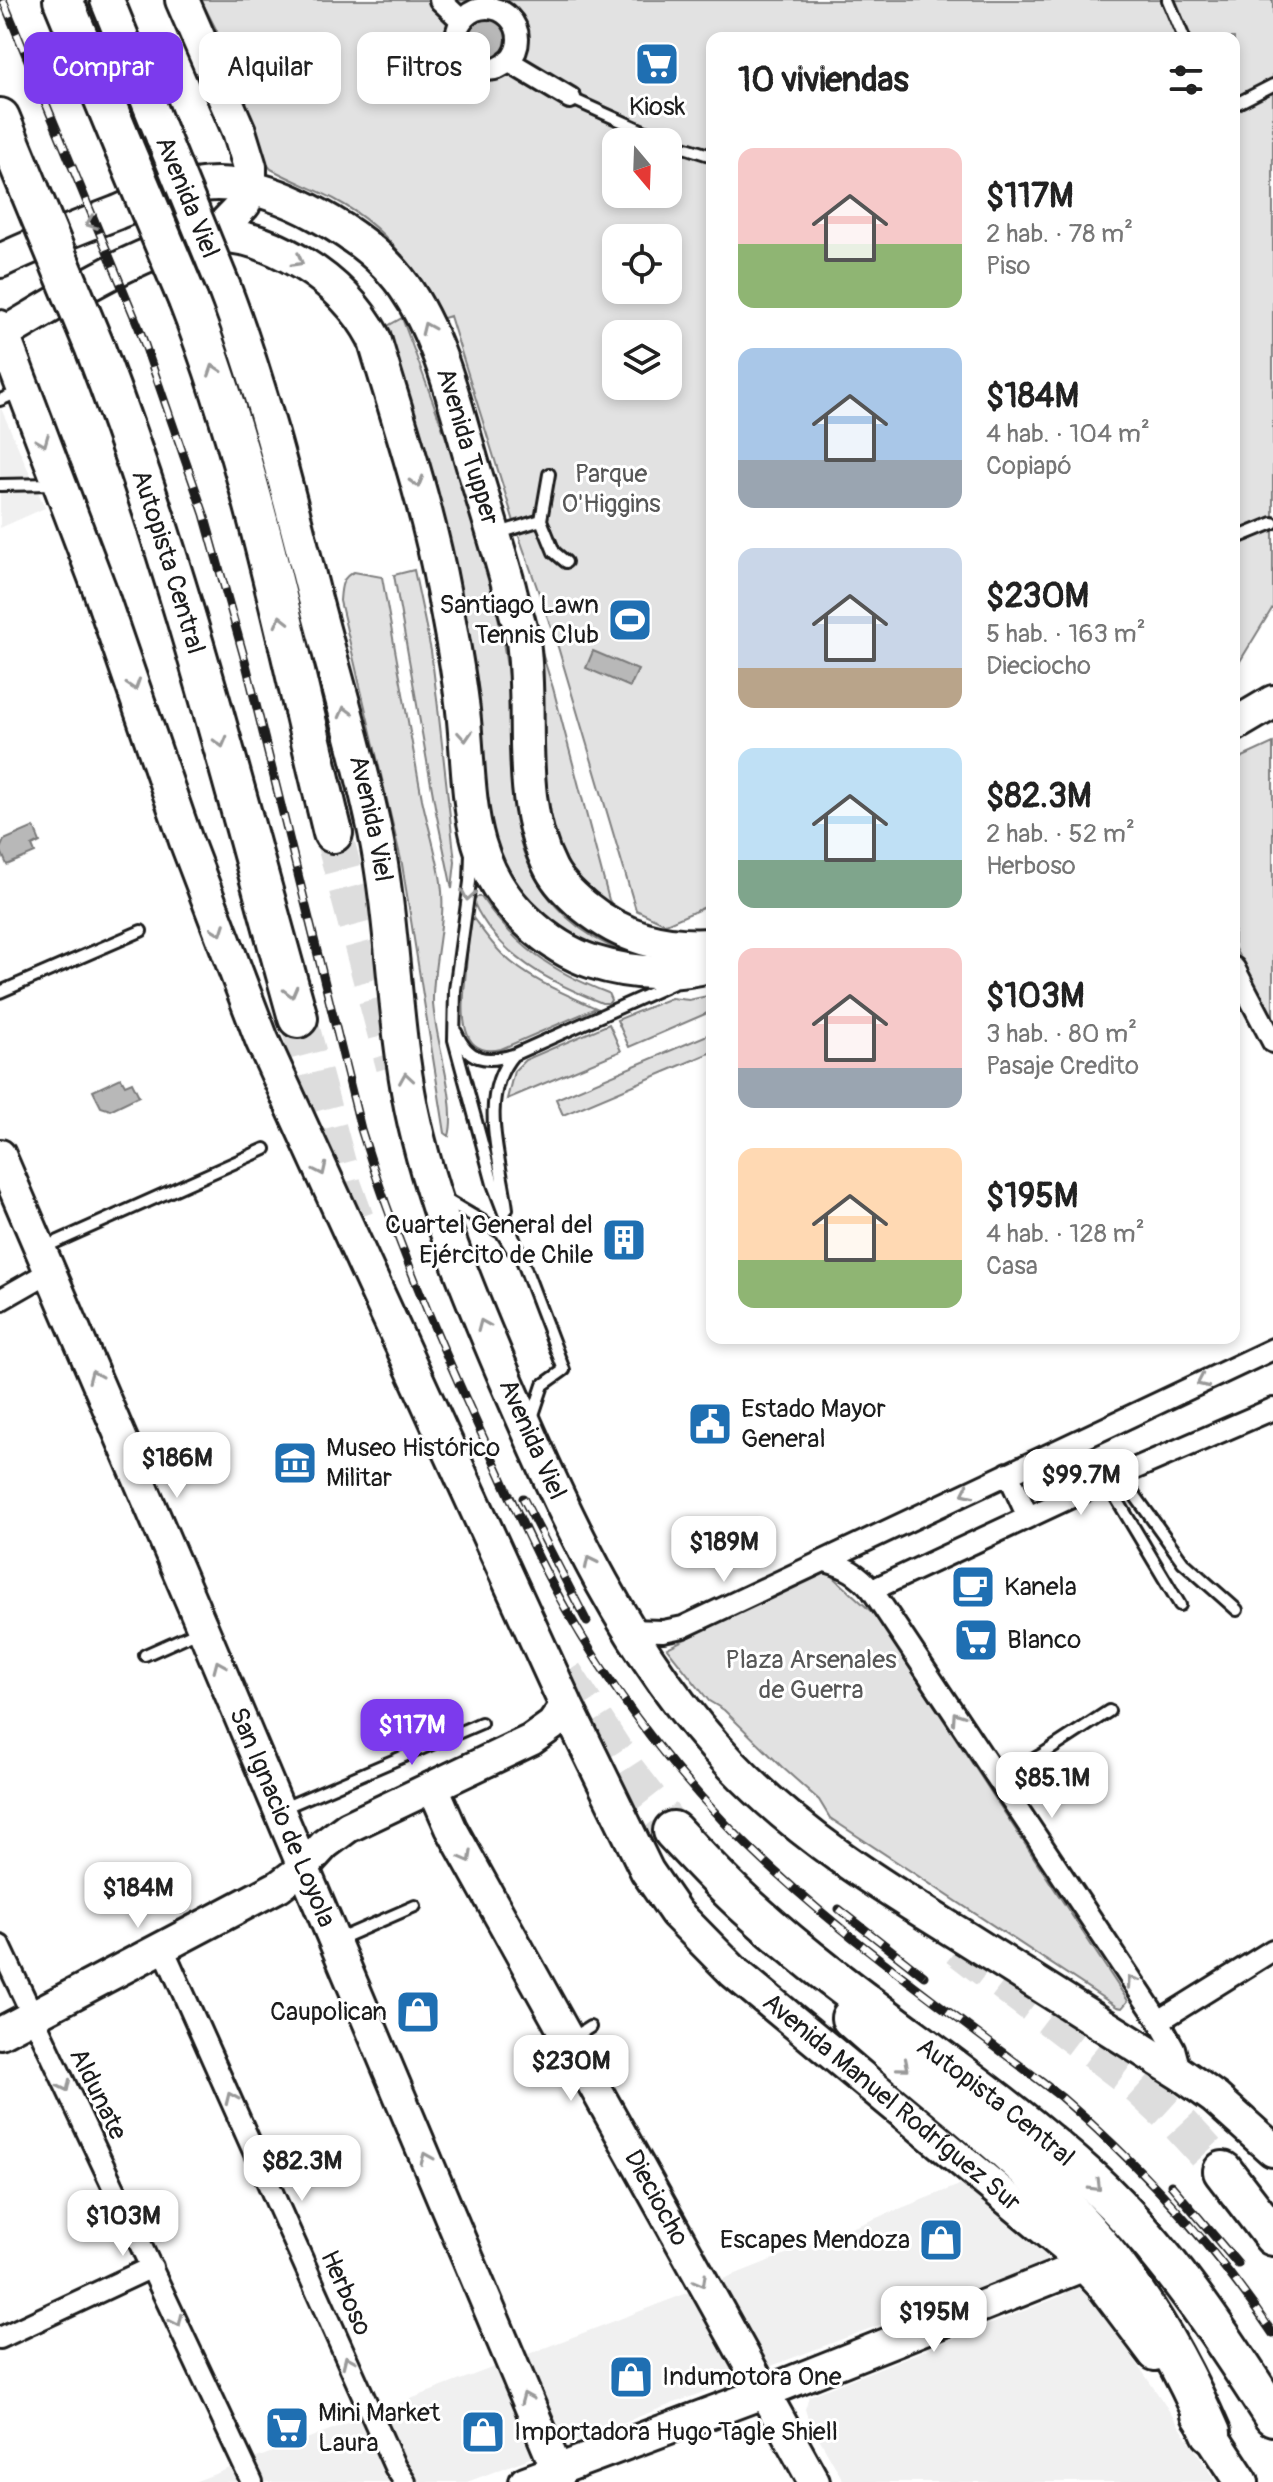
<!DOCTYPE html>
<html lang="es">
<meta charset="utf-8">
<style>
:root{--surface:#fff;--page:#f2f2f2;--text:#222;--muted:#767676;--accent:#7c3aed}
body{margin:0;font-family:Pangolin,sans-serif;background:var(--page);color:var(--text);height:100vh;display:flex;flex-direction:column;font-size:30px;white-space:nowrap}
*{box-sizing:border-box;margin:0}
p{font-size:26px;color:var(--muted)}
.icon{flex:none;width:44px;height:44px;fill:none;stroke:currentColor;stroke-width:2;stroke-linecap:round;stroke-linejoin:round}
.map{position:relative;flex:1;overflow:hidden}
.sheet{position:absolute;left:706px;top:32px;width:534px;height:1312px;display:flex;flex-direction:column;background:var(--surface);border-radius:16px;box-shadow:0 4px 12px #0003}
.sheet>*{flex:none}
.banner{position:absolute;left:24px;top:32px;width:562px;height:72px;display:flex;gap:16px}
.needle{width:52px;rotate:161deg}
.controls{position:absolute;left:602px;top:128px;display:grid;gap:16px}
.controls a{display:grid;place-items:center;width:80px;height:80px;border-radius:16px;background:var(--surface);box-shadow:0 4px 12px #0003;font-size:40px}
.price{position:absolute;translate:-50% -68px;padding:0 18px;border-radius:16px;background:#fff;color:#222;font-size:26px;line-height:52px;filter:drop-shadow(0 2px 4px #0008)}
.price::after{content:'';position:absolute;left:50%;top:48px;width:24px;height:18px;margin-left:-12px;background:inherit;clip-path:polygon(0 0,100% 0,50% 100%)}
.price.active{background:var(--accent);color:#fff}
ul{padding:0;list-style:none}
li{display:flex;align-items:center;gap:24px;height:200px;padding:0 32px}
li span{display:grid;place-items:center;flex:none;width:224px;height:160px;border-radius:16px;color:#555}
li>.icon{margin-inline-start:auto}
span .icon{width:96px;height:96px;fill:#fffc;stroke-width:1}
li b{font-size:34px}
h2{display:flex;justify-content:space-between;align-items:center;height:96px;padding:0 32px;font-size:34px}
.pill{padding:0 28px;border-radius:16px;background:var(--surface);box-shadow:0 4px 12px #0003;font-size:28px;line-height:72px}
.pill.active{background:var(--accent);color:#fff}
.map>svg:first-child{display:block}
</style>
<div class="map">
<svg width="1273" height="2482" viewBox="0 0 1273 2482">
<rect width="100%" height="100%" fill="#fff"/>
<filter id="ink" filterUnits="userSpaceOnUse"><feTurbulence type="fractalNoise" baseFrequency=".0125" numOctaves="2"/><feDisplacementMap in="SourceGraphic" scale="16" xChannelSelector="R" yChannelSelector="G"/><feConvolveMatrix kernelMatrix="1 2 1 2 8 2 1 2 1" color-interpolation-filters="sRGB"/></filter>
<g filter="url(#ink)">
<!-- built -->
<path fill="#f0f0f0" d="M0,406L45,508L0,528Z
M967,2182L1050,2248V2256L1042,2263L467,2482H194L703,2287Z
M1074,2286H1083L1089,2292L1217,2482H844L808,2419L805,2409L809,2396L1064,2295L1067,2289Z"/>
<!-- green -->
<path fill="#e2e2e2" stroke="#7f7f7f" stroke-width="2" fill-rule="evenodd" d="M201,0H1273V607L1234,671V38H712V904L666,924L636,910L558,647L516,528L450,316L441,319C418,269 383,225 334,199C313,188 291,180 271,169L265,162L209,35L217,31ZM616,142H668V194H616ZM616,238H668V290H616ZM616,334H668V386H616Z
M402,318C441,423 483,531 503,642C509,676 512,710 514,744C515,783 511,827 528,863C548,908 584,937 628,954L624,962L541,923L494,853L384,328Z
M414,570L431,651L437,699L455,862L452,889L436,812L394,575Z
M354,572L382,577C395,651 408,725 422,799C428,827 437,854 441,882C447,923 432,963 433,1003C435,1041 458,1102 449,1136L445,1133L402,864L340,601C341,588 341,577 354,572Z
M532,621L553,688L609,900L617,912L568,874L551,837Z
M1273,743V1019L1234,947V761Z
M477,897H481C516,947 551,971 608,993L611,1000L609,1003H602C558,985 517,966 488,927C482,918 476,910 473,900Z
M470,914C480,927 490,942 502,954C529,980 563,993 596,1008L501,1049C453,1060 464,999 466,970C467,951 469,932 470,914Z
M712,995V1011L629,1047L617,1020L671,998L689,1000Z
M609,1024L621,1051L507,1099L514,1071L525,1060Z
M712,1033V1052L563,1115L556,1099Z
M826,1570L875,1615L1128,2001L1122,2008L1117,2007L830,1818L819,1800L782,1767L724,1710L709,1701L667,1648Z"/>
<!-- water -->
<path fill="#b8b8b8" stroke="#7a7a7a" stroke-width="2" d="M466 39a20 20 0 1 1 40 0a20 20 0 1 1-40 0Z
M593,651L638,670L630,687L586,668Z
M34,827L40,842L32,846L35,853L7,865L0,849L4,840Z
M121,1078L125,1085L132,1082L139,1096L110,1110L101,1107L93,1091Z"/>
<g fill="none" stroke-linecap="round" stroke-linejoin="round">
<!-- highway-tunnel -->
<path stroke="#ddd" stroke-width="38" stroke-dasharray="38 19" stroke-linecap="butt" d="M333,833L395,1066
M298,1018L343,1186L355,1219
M564,1674L627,1772L673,1831
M958,1947L1130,2078L1180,2124L1223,2171"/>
<!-- lane casing -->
<g stroke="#1c1c1c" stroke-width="16">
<path id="lane" d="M1168,0L1184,38
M570,98L668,142
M1234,105L1273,85
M668,142L712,156
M0,400L21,391
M0,485L54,484
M541,520L549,474
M499,533L541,520L554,552L566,562
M1234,539L1273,523
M471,854L470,882L455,990L454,1040L493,1184L564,1370L543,1385L532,1418
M0,992L141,931
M456,1032C468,1061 486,1063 513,1055L674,983
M443,1198L502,1233L512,1249
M507,1209C501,1160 477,1097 513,1055
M45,1247L265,1149
M1125,1473L1134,1494L1183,1562L1237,1610
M1106,1481L1180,1605
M145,1655L201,1630
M999,1779L1043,1754L1109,1711
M281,1809L481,1723
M337,1940L415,1906
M573,2038L590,2027"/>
</g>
<!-- street casing -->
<g stroke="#1c1c1c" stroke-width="26">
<path id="street" d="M440,0L462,21
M456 39a31 31 0 1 1 62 0a31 31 0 1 1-62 0Z
M508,61L570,98
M1234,968L1273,1042
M0,1300L49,1272
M1008,1473L1028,1517
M825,1561C846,1567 858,1573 872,1590L1159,2021L1174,2048L1181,2074
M872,1590L1106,1481L1273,1409
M628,1630L663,1631L683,1627L1273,1349
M0,1946L252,2482
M163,1948L395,2467L405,2482
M1159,2021L1273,1950
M0,2338L152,2267"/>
</g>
<!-- secondary casing -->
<g stroke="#1c1c1c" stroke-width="36">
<g id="secondary">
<path id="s1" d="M0,1155L203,1629L557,2470V2482"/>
<path id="s2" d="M433,1787L451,1828L814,2482"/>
<path d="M0,2033L279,1886L304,1867L325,1844L348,1827L531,1740L552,1725L566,1705"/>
<path d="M525,2482L763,2393L1085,2265"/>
</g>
</g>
<!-- primary casing -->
<g stroke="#1c1c1c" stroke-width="38">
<g id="primary">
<path d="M107,0L163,138"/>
<path d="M182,0L239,131L250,167V178L244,204L219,230L207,238"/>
<path id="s3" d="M0,261C38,243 77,228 116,213C148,200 181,184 217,184C251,184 289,199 318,215C351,233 382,255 404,286C443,341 457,415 477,479C488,515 499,551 509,587C513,605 520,623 523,641C533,717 515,799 551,869C559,884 572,896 584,906C623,938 663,948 712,945"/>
<path id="s4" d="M223,285C263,389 289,496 316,603C336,679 359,755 375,832C394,923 393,1016 411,1107C431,1203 468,1291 506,1380C566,1518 627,1655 732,1765C800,1836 881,1886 964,1937C1036,1983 1109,2028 1181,2074L1215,2098L1273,2150"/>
<path id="s5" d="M0,327L99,588L186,841L262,1040L566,1705L647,1871L676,1913L734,1972L1071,2251L1103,2285L1155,2354"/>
<path d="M0,336C58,303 156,237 222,236C249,236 280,250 303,264C334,283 357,306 374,338C399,423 428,507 444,595C452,636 460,678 464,720C471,796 466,865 527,921C546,939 568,954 593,962C631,974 673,976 712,965"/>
<path d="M1234,725L1273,702"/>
<path d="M1198,2415L1242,2482"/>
</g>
</g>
<!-- highway casing -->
<g stroke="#1c1c1c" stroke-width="44">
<g id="highway">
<path d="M63,0L124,148"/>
<path d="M0,118L30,191"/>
<path d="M188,300C255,471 289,655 333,833"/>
<path id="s6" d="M95,348C179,566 235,793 298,1018"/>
<path id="s7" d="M673,1831C698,1858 723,1885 750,1909C858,2007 985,2082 1092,2181C1165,2249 1220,2333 1273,2416"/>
<path d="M851,2018C927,2087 1016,2150 1083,2226C1138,2287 1179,2358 1211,2433"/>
<path d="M1223,2171L1273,2236"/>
</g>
</g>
<!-- lane -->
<use href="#lane" stroke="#fff" stroke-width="10"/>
<!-- street -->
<use href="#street" stroke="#fff" stroke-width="20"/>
<!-- secondary -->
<use href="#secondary" stroke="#fff" stroke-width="30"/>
<!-- primary -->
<use href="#primary" stroke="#fff" stroke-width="32"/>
<!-- highway -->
<use href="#highway" stroke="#fff" stroke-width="38"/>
<!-- rail casing -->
<g stroke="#1c1c1c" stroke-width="9">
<path id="rail" d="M3,0L139,328L204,514L246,664L361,1129C393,1233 433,1327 478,1426C502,1478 524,1531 551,1582C597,1669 656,1750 723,1821C822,1924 948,2009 1061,2097C1142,2167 1213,2244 1273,2334
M523,1498L587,1622
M839,1909L924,1976
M1171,2185L1238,2264"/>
</g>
<!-- rail -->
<use href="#rail" stroke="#fff" stroke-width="6" stroke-dasharray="18" stroke-linecap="butt"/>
<!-- primary-bridge casing -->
<g stroke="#1c1c1c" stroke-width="38" stroke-linecap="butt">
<g id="primary-bridge">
<path id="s8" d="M163,138L223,285"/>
</g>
</g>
<!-- highway-bridge casing -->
<g stroke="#1c1c1c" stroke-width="44" stroke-linecap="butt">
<path id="highway-bridge" d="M124,148L188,300
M30,191L95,348"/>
</g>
<!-- primary-bridge -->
<use href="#primary-bridge" stroke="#fff" stroke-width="32"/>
<!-- highway-bridge -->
<use href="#highway-bridge" stroke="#fff" stroke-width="38"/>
</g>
<!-- one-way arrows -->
<defs><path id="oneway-chevron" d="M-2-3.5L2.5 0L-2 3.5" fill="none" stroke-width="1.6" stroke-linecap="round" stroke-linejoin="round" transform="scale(2)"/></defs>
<g stroke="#999">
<use href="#oneway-chevron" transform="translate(91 223) rotate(159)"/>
<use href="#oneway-chevron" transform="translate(298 261) rotate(29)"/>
<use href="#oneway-chevron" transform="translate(427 328) rotate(-114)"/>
<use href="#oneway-chevron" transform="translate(214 370) rotate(-109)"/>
<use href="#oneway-chevron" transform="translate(43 441) rotate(68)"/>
<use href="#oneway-chevron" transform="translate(417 482) rotate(74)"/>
<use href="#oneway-chevron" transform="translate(281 621) rotate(-104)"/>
<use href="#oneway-chevron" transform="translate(134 685) rotate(72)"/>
<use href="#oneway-chevron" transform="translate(345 712) rotate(-105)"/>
<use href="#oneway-chevron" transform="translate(465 736) rotate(86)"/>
<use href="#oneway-chevron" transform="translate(221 742) rotate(75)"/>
<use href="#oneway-chevron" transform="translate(468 895) rotate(100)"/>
<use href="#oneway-chevron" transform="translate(219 930) rotate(70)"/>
<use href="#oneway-chevron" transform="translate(291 992) rotate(75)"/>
<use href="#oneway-chevron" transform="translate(406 1078) rotate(-99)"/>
<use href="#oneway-chevron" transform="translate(321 1170) rotate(65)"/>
<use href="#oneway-chevron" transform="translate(483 1325) rotate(-113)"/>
<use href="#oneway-chevron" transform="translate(94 1376) rotate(-113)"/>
<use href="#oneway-chevron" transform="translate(1202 1382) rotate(155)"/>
<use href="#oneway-chevron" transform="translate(967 1492) rotate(155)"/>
<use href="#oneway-chevron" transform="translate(590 1562) rotate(-116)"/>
<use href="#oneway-chevron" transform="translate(219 1666) rotate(-113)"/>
<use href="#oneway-chevron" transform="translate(957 1717) rotate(-124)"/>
<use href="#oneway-chevron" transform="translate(467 1857) rotate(61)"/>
<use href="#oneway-chevron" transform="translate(1132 1981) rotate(-124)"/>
<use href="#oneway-chevron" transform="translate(904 2066) rotate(40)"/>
<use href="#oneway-chevron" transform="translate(65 2086) rotate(64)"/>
<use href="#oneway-chevron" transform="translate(231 2098) rotate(-114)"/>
<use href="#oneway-chevron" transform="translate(426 2158) rotate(-113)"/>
<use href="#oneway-chevron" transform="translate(1096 2186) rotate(45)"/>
<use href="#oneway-chevron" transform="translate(701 2281) rotate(61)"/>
<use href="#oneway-chevron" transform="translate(177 2321) rotate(65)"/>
<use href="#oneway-chevron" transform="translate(348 2361) rotate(-114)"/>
<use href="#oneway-chevron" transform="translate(526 2398) rotate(-113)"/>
</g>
</g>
<!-- icons -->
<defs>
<g id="supermarket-square" transform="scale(2.3)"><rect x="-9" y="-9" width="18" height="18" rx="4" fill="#1f6fb2" stroke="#fff"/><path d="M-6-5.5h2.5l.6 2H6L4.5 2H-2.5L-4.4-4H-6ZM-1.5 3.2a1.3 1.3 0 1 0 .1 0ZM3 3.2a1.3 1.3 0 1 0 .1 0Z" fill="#fff"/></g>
<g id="stadium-square" transform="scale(2.3)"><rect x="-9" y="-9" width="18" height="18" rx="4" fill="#1f6fb2" stroke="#fff"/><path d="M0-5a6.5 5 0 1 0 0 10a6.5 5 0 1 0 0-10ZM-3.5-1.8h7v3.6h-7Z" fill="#fff"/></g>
<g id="building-square" transform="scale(2.3)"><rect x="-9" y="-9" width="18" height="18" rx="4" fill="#1f6fb2" stroke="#fff"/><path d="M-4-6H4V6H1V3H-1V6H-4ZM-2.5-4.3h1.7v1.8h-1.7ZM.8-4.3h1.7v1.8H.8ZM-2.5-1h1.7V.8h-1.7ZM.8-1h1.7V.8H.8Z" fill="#fff"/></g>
<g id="civic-square" transform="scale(2.3)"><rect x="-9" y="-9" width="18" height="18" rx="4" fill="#1f6fb2" stroke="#fff"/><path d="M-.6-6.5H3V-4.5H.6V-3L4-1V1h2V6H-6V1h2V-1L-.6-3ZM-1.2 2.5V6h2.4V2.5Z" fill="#fff"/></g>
<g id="museum-square" transform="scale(2.3)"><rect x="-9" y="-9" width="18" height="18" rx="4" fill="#1f6fb2" stroke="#fff"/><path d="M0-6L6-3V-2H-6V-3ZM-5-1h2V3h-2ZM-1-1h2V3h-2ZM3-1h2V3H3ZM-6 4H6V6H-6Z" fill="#fff"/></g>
<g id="cafe-square" transform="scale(2.3)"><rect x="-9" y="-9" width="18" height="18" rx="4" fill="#1f6fb2" stroke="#fff"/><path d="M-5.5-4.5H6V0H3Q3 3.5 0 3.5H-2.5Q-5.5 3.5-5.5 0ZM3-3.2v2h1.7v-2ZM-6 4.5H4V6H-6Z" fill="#fff"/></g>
<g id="shop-square" transform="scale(2.3)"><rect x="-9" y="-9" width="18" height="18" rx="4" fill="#1f6fb2" stroke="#fff"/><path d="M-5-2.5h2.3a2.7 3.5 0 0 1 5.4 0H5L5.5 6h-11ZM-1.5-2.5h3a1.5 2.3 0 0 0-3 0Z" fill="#fff"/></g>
</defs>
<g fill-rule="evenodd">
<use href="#supermarket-square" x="657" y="64"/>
<use href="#stadium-square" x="630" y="620"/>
<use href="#building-square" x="624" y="1240"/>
<use href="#civic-square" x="710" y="1424"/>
<use href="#museum-square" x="295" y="1463"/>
<use href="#cafe-square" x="973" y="1587"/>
<use href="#supermarket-square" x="976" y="1640"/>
<use href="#shop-square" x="418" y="2012"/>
<use href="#shop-square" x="941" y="2240"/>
<use href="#shop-square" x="631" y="2377"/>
<use href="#supermarket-square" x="287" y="2428"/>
<use href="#shop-square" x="483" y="2432"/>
</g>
<g text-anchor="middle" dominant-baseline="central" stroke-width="6" stroke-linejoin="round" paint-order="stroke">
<!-- poi labels -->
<g font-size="26" fill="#1c1c1c" stroke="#fff" text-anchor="start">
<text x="657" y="107" text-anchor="middle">Kiosk</text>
<text x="599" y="605" text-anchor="end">Santiago Lawn<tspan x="599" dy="30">Tennis Club</tspan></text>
<text x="593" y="1225" text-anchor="end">Cuartel General del<tspan x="593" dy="30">Ejército de Chile</tspan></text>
<text x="741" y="1409">Estado Mayor<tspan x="741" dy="30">General</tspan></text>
<text x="326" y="1448">Museo Histórico<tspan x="326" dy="30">Militar</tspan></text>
<text x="1004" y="1587">Kanela</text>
<text x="1007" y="1640">Blanco</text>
<text x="387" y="2012" text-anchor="end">Caupolican</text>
<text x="910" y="2240" text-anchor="end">Escapes Mendoza</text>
<text x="662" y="2377">Indumotora One</text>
<text x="318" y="2413">Mini Market<tspan x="318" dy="30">Laura</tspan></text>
<text x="514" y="2432">Importadora Hugo Tagle Shiell</text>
</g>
<!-- street labels -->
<g font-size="26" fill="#1c1c1c" stroke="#fff">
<text stroke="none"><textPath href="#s8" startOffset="64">Avenida Viel</textPath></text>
<text stroke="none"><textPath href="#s3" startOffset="624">Avenida Tupper</textPath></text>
<text stroke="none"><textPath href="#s6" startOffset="226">Autopista Central</textPath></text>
<text stroke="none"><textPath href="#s4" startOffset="554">Avenida Viel</textPath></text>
<text stroke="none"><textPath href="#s4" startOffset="1200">Avenida Viel</textPath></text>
<text stroke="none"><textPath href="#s1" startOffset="720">San Ignacio de Loyola</textPath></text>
<text transform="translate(98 2094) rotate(64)">Aldunate</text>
<text stroke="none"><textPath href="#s5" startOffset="2014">Avenida Manuel Rodríguez Sur</textPath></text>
<text stroke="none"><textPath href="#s7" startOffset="422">Autopista Central</textPath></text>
<text stroke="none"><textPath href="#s2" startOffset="468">Dieciocho</textPath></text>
<text transform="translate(346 2293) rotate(66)">Herboso</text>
</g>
<!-- park labels -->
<g font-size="26" fill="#575757" stroke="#fff">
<text x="611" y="474">Parque<tspan x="611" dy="30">O'Higgins</tspan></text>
<text x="811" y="1660">Plaza Arsenales<tspan x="811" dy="30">de Guerra</tspan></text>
</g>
</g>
</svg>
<div class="controls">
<a><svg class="needle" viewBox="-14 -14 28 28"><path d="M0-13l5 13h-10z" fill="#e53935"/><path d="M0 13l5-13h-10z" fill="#767676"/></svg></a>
<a><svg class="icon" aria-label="locate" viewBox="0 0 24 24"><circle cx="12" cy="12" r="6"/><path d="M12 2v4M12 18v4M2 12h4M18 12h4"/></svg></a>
<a><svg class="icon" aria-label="layers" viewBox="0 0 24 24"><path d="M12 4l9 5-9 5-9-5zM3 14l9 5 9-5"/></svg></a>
</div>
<b class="price" style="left:177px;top:1500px">$186M</b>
<b class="price" style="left:1081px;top:1517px">$99.7M</b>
<b class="price" style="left:724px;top:1584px">$189M</b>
<b class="price active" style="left:412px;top:1767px">$117M</b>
<b class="price" style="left:1052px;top:1820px">$85.1M</b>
<b class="price" style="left:138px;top:1930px">$184M</b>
<b class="price" style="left:571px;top:2103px">$230M</b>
<b class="price" style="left:302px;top:2203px">$82.3M</b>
<b class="price" style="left:123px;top:2258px">$103M</b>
<b class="price" style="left:934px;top:2354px">$195M</b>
<div class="banner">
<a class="pill active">Comprar</a>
<a class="pill">Alquilar</a>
<a class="pill">Filtros</a>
</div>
<section class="sheet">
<h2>10 viviendas<svg class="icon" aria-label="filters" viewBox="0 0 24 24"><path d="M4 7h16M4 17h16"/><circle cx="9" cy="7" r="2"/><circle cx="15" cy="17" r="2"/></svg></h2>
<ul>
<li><span style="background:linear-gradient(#f6c9c9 60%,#8fb573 0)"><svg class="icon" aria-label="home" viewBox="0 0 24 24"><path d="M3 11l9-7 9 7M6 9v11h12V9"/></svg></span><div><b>$117M</b><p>2 hab. · 78 m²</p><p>Piso</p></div></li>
<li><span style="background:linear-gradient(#a9c7e8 70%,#9aa5b1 0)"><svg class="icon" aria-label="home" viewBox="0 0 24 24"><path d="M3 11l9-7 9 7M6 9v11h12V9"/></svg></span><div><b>$184M</b><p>4 hab. · 104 m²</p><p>Copiapó</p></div></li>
<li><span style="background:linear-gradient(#c9d6e8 75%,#b9a48a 0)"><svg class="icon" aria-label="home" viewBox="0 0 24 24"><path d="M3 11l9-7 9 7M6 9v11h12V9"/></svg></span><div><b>$230M</b><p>5 hab. · 163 m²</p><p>Dieciocho</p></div></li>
<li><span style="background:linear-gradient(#bfe0f5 70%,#7fa58c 0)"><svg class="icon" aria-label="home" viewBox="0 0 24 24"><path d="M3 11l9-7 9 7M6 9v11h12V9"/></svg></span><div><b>$82.3M</b><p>2 hab. · 52 m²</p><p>Herboso</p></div></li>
<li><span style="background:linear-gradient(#f6c9c9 75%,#9aa5b1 0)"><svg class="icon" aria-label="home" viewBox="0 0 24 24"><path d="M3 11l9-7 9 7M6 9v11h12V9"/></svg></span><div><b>$103M</b><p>3 hab. · 80 m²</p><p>Pasaje Credito</p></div></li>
<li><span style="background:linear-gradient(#ffd9b3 70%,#8fb573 0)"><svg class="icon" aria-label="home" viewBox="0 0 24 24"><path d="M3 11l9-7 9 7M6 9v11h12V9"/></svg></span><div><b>$195M</b><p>4 hab. · 128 m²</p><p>Casa</p></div></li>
</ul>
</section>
</div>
